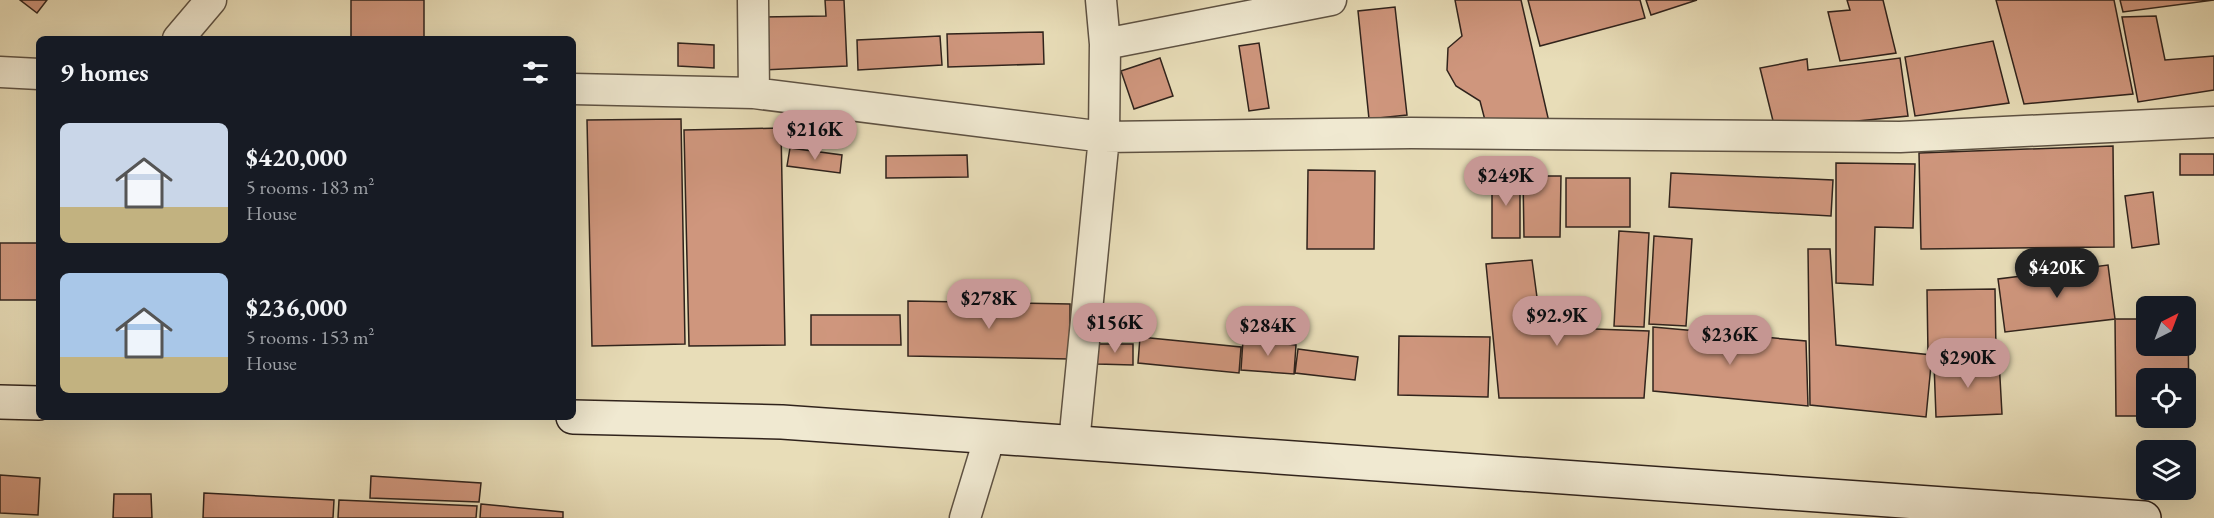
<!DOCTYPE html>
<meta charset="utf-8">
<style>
:root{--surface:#171b24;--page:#20242c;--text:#f1f3f6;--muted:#9ea1a6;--accent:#c59692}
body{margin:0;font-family:"EB Garamond",serif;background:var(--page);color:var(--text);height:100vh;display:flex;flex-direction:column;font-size:22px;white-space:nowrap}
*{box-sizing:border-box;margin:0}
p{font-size:20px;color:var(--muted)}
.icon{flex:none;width:33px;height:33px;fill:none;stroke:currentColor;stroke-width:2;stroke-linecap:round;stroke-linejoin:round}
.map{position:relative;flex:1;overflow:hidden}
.panel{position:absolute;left:36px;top:36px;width:540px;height:384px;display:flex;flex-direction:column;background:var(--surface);border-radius:9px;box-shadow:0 6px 24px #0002}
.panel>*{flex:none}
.needle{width:39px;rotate:42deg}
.tools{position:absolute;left:2136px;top:296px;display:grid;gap:12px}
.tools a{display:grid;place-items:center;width:60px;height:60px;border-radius:9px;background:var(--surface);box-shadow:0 6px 24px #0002;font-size:30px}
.price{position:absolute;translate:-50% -51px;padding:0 14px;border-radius:21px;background:var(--accent);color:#111;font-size:20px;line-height:39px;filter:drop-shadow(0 2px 3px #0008)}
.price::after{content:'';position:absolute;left:50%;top:36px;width:18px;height:14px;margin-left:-9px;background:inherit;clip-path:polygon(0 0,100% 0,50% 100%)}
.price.current{background:#222;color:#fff}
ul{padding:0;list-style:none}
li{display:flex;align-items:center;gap:18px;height:150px;padding:0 24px}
li span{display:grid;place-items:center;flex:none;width:168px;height:120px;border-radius:9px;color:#555}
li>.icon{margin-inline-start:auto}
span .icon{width:72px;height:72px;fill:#fffc;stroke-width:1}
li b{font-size:26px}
h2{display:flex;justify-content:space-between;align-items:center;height:72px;padding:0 24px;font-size:26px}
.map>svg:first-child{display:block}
</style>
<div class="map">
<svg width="2214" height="518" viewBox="0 0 2214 518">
<rect width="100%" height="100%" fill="#e8ddb8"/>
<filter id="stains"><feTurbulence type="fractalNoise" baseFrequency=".00333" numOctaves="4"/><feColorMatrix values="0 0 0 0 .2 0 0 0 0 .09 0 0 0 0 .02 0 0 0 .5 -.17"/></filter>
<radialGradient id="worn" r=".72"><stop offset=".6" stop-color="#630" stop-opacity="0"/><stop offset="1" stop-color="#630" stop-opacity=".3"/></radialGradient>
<!-- building -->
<path fill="#cf967d" stroke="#30231c" stroke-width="1.5" d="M20,0H47L37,13Z
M351,0H424V39H351Z
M825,0H844L847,66L763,70L759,17L826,16Z
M1455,0H1521L1549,122L1487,128L1480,101L1456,86L1447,70L1448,48L1462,36Z
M1528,0H1640L1645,18L1540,46Z
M1646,0H1697L1651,15Z
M1847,0H1883L1896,53L1840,61L1828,12L1850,10Z
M1996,0H2114L2133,94L2024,104Z
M2120,0H2214L2123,12Z
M1395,7L1407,115L1369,119L1358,11Z
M2156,16L2165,60L2214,56V90L2138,102L2122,17Z
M1043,32L1044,64L948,67L947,34Z
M940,36L942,65L858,70L857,40Z
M1993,41L2009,103L1915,116L1905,57Z
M678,43L714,45V68L678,66Z
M1259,43L1269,108L1249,111L1239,46Z
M1160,58L1173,96L1134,109L1121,71Z
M1900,58L1908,116L1775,129L1760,68L1807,59L1808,70Z
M681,119L685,344L592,346L587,120Z
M781,128L785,345L689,346L684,130Z
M2113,146L2114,247L1921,249L1919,153Z
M790,148L842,155L840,173L787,166Z
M2180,154H2214V175H2180Z
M967,155L968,177L886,178V156Z
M1836,163L1915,164L1913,228L1875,227L1873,285L1836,283Z
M1308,170L1375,171L1374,249H1307Z
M1671,173L1833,180L1831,216L1669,207Z
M1492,176H1520V238H1492Z
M1523,176H1561L1560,237H1524Z
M1566,178H1630V227H1566Z
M2153,192L2159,244L2132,248L2125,196Z
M1619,231L1649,233L1644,327L1614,326Z
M1654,236L1692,239L1686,326L1649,324Z
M0,243H39V300H0Z
M1808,249H1830L1836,345L1932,355L1926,417L1810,405Z
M1532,260L1541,327L1649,331L1644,398H1499L1486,264Z
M2108,265L2115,319L2005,332L1998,279Z
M1995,289L1996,352L1928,354L1927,290Z
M908,301L1070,304V359L908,356Z
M811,315H900L901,345H811Z
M2186,318H2188L2189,415H2186V378H2146V416H2116L2115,319H2146V345H2186Z
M1653,327L1806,341L1808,406L1653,391Z
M1399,336L1490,337L1488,397L1398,395Z
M1140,337L1241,347L1239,373L1138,363Z
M1243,340L1296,345L1294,374L1241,370Z
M1098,344H1133V365L1097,364Z
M1298,349L1358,357L1355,380L1295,373Z
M1999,360L2002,414L1936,417L1934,363Z
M0,475L40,478L38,515L0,513Z
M371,476L481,483L479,502L370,498Z
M204,493L334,500L333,518H203Z
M114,494H151L152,518H113Z
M339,500L477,506L476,518H338Z
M481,504L563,512V518H480Z"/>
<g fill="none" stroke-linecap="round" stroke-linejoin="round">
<!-- minor casing -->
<g stroke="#5e5243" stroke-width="33">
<path id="minor" d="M753,0L754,93L1104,137L1411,133L1900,137L2214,122
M178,39L211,0
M1105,44L1331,0
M0,72L39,74
M573,89L754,93
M1074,443L1104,137L1105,44L1101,0
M965,518L990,436"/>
</g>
<!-- secondary casing -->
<g stroke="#30231c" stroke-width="36">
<path id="secondary" d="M0,402L39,403
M573,417L782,422L2144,518"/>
</g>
<!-- minor -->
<use href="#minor" stroke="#f0e9d1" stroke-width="30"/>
<!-- secondary -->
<use href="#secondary" stroke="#f0e9d1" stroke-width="33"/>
</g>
<rect width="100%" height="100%" filter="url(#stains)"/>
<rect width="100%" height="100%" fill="url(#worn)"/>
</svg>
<div class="tools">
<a><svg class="needle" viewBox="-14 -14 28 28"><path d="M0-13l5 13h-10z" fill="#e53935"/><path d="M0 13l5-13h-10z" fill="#9ea1a6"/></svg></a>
<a><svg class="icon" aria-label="locate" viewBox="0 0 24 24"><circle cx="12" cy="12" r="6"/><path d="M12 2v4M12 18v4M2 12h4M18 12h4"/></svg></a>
<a><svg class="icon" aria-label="layers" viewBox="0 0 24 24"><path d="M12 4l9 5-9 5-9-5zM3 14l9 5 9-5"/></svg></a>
</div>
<b class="price" style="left:815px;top:161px">$216K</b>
<b class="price" style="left:1506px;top:207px">$249K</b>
<b class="price current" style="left:2057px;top:299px">$420K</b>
<b class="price" style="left:989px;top:330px">$278K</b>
<b class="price" style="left:1557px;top:347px">$92.9K</b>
<b class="price" style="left:1115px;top:354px">$156K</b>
<b class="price" style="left:1268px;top:357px">$284K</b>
<b class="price" style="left:1730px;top:366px">$236K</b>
<b class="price" style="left:1968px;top:389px">$290K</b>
<section class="panel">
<h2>9 homes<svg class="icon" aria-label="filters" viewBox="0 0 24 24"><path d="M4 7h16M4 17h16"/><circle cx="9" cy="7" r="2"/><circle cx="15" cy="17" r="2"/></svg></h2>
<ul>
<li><span style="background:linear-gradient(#c9d6e8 70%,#c2b280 0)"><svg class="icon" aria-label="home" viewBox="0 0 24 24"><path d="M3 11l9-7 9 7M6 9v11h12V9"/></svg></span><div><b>$420,000</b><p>5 rooms · 183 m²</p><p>House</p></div></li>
<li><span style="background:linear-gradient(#a9c7e8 70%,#c2b280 0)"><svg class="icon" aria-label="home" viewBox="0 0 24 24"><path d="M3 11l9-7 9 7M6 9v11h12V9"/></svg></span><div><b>$236,000</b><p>5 rooms · 153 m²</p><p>House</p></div></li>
</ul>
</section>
</div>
